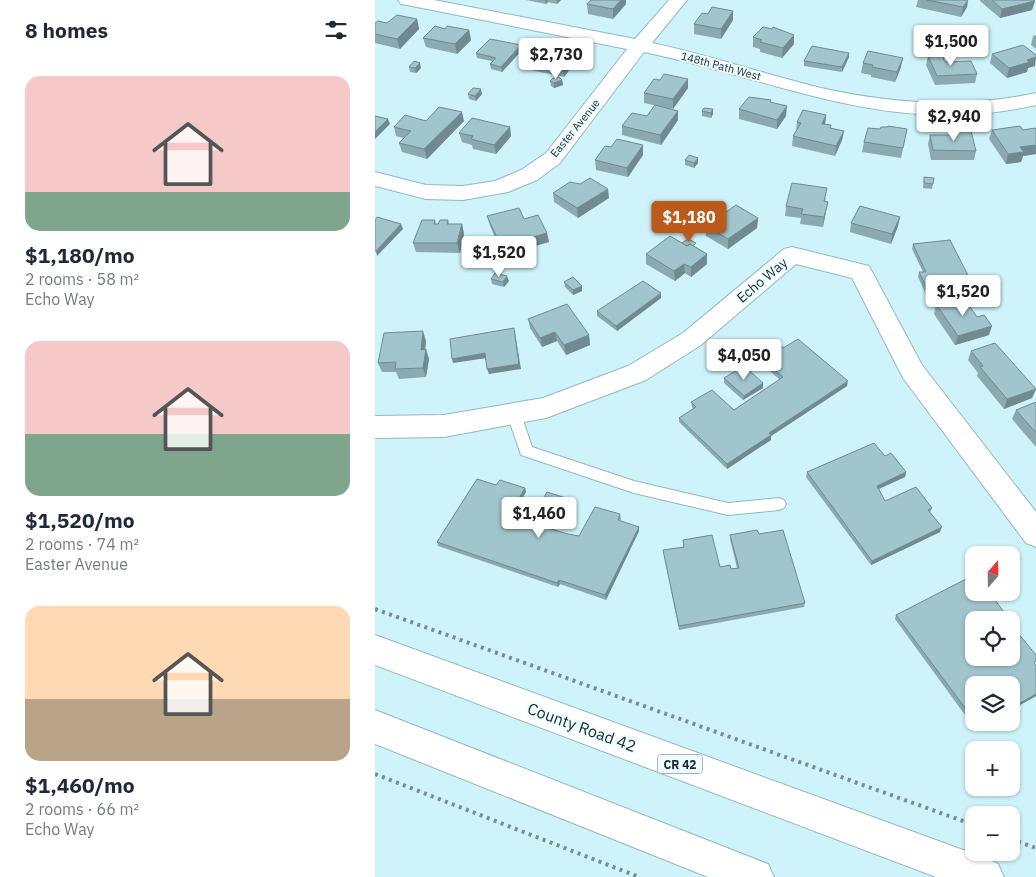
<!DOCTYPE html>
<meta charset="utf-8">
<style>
:root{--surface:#fff;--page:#f2f2f3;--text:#1f2937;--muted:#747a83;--accent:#bc5a1c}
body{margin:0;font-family:"IBM Plex Sans",sans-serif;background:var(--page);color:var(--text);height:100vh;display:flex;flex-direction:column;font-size:19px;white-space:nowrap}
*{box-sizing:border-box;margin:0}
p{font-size:16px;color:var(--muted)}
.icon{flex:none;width:28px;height:28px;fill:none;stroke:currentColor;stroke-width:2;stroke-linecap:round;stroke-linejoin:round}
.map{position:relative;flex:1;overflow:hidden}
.details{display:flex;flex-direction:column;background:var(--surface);width:375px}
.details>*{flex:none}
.needle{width:32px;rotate:20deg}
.tools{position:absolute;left:590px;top:546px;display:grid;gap:10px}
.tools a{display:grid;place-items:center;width:55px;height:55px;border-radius:10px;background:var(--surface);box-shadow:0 1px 4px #0004;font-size:25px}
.price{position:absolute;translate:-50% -42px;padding:0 11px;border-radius:5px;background:#fff;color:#222;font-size:16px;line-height:32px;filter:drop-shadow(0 1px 2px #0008)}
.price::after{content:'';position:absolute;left:50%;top:30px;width:15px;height:11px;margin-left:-8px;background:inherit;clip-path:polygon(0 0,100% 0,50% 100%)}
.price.on{background:var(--accent);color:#fff}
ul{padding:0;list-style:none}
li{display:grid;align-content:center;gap:10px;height:265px;padding:0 25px}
li span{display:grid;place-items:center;height:155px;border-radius:15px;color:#555}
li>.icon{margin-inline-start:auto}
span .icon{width:90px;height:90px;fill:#fffc;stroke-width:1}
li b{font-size:21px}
h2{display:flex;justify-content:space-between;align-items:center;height:60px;padding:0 25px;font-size:21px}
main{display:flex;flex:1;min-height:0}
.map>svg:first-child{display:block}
</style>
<main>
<section class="details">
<h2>8 homes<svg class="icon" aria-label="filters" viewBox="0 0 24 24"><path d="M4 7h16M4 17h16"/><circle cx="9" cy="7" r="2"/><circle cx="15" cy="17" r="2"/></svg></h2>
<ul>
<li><span style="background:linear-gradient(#f6c9c9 75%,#7fa58c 0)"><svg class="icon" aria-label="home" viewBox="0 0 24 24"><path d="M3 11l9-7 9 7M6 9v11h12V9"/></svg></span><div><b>$1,180/mo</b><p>2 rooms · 58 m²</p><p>Echo Way</p></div></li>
<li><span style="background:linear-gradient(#f6c9c9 60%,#7fa58c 0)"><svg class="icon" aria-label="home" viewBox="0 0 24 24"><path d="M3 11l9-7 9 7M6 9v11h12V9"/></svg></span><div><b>$1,520/mo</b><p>2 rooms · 74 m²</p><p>Easter Avenue</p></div></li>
<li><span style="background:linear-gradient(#ffd9b3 60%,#b9a48a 0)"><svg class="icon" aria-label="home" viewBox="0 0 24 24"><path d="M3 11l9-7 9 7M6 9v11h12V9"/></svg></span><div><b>$1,460/mo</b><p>2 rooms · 66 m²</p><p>Echo Way</p></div></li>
</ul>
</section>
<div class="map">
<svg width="661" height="877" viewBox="0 0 661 877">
<rect width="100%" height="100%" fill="#cef3fb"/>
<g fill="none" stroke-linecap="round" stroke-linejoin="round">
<!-- lane casing -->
<g stroke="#93b7be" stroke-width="2">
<path id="lane" d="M139,409L144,410L146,414L157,447L259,481L353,503L404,498L409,500L411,504L409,508L404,510L353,515L259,493L146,455L132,414L134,410Z"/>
</g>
<!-- street casing -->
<g stroke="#93b7be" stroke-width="2">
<path id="street" d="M23,0H59L260,39L294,0H312L277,43C334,55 389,74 446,88C518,104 589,109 661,93V105C515,138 407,81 269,52L185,163L162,180L133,192L88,200L51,199L0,186V172L51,185L88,186L120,181L146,170L171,153L252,49L32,5L26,4Z
M417,247L494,266L547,365L661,512V547L651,543L528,378L477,278L421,264L326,345L271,380L171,418L69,437L0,438V416L69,415L168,398L253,366L308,333L409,249Z"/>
</g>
<!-- highway casing -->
<g stroke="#93b7be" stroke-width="2">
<path id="highway" d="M0,635L610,858L623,864L629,877H561L0,665Z
M0,710L393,864L399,877H333L0,744Z"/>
</g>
<!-- path -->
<path stroke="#758f95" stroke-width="4" stroke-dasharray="3 4.5" stroke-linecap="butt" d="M0,609L599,825
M0,774L264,877
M636,839L661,848"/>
<!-- lane -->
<use href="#lane" fill="#fff" fill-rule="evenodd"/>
<!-- street -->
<use href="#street" fill="#fff" fill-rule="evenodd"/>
<!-- highway -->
<use href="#highway" fill="#fff" fill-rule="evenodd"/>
</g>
<!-- wall -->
<path fill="#8aa9b0" d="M151,0H186L182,4L173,2L171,4Z
M543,0H593L592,7L586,17L541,7Z
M605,0H659L660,1L657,10L625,18L605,1Z
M212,4H251L238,19L213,14Z
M333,14L358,20L346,39L319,34V24Z
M42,19L44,29L25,49L0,43V23H12Z
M70,29L94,30L96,40L82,54L51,47L48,38Z
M419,35V44L407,58L385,52V49L378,47V37Z
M661,35V49L656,45L658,36Z
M147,50L127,72L116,69L115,64L117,61L102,58L101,53Z
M188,53L198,55L199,64L189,77L146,68L144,58Z
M617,54L660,66L653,68L652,72L632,78L615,63Z
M553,56L602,74L600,83L560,85L551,65Z
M474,57L467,72L429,66V61Z
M488,63L526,67L520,82L496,77V75L486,73Z
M34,67L46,68L41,73L35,72Z
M313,79V88L298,109L269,103V93L285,80Z
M187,80L188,85L179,88L176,86L175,81Z
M93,94H107L101,101L94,99Z
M396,100V102L411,116L402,129L364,119V109Z
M338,109V114L336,118L327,116V111Z
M451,115L450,124L456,125L455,128L469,131L467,140L460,156L417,146L418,136L421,131L422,122Z
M272,116L303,120L286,145L247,135V126Z
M51,121H89L52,159L27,152L24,143L28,138L21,136L19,127Z
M135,127L136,136L121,154L98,149L97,145L87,142L84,133Z
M505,129H532L526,158L487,152L489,142Z
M617,130H661V154L648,156L646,162L631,164L614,139Z
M578,131L601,151L599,160H556L553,144L555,135H577Z
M268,155L253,177L221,170L220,160Z
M323,158V163L319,168L310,165V160Z
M549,177L558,184L557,189L548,188Z
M178,193L234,198L203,218L179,202Z
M451,198L450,201L453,202L451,211L448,227L425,224L426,218L410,216L411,206Z
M112,216L172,233L174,242L128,255L115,226Z
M525,217L523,226L516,244L475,232L476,223Z
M383,218L382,228L353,249L331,236V226Z
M60,220L61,224H63L73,220L74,224H87L89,234L85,253L41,252L38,243Z
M307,243L321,247L332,254V264L316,277L310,273L300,281L271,264V254Z
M538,244L599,287L598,292L552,297L543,277L544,272H548L537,249Z
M116,279L134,281L129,287L117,284Z
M189,282L207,286V291L198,295L190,287Z
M286,298L242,331L222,316V311Z
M561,304L602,317L614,335L580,345L559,314Z
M153,319L214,335L215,345L191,355L182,341L167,347L155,328Z
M51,341L50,349L54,359L51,377L24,379L21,372H7L3,363Z
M408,348L472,386L396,436V440L352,469L304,422V418L318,409L317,407L316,402L359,410L405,380L385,362V357Z
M596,351L661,389L657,398L629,409L602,376L603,373L593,360Z
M349,378L388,383V388L368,400L349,383Z
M661,402V447L637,419L641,410Z
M510,456L531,472L530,477L504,489L510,501L557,508L555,513L565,532L496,565L431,477L432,472Z
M121,485L150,488L151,492L136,517L193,534L204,536L245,514L246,519L245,521L264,527V531L231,600L185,584L183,587L63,546L62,542Z
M197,500L198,505L184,529L158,521L157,517Z
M384,534L430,603L429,607L304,630L288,550L309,547L308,540L345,567L356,569L362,568L355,539V535Z
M599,592L630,620H599V658L660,664L661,696L636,710V685H599V722H614L601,730L520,619L521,615Z"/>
<!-- shaded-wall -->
<path fill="#718a90" d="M170,0H172L173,2L171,4Z
M182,0H186L182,4Z
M246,0H251V4L238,19V9Z
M593,0L592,7L586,17L588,7Z
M660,1L657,10L625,18L627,9Z
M358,11V20L346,39V29Z
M42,19L44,29L25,49L22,39Z
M94,30L96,40L82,54L80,44Z
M419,35V44L407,58L408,48Z
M146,45L147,50L127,72L126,67Z
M474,53V57L467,72V67Z
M198,55L199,64L189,77L187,67Z
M661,57L660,66L653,68L652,72L632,78L634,68L652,60Z
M528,58L526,67L520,82L522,72Z
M45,63L46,68L41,73L40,68Z
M313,79V88L298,109V99Z
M187,80L188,85L179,88V83Z
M106,89L107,94L101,101L100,96Z
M412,106L411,116L402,129V120Z
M338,109V114L336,118V113Z
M303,111V120L286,145L285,135Z
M87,112L89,121L52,159L49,149Z
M451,115L450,125L447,124Z
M13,119L15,124L0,139V132Z
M135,127L136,136L121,154L119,145Z
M469,131L467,140L460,156L461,146Z
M268,145V155L253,177L252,168Z
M661,145V154L648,156L646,162L631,164L633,154L645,147Z
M323,158V163L319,168V163Z
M233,189L234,198L203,218L202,208Z
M453,202L451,211L448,227L449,217Z
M525,217L523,226L516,244L517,234Z
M383,218L382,228L353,249V239Z
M26,224L28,229L2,256L1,251Z
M87,224L89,234L85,253L82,243Z
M172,233L174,242L128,255L126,246Z
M332,254V264L316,277V267Z
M309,264L310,273L300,281L299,271Z
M132,276L134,281L129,287L128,282Z
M207,286V291L198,295V290Z
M286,293V298L242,331L241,326Z
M617,326L614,335L580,345L583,336Z
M48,331L51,341L49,359L46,350Z
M180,332L182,341L167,347L165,338Z
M140,333L146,369L114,374L112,369Z
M214,335L215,345L191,355L189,345Z
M51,349L54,359L51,377L48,368Z
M110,353L112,358L78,363L77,359Z
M473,381L472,386L396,436V440L352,469V464L394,433Z
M388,383V388L368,400L369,396Z
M661,389L657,398L629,409L632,399Z
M531,472L530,477L501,490L502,486Z
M150,488L151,492L134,520L133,516Z
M197,500L198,505L184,529L183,525Z
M264,527V531L231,600L230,595Z
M567,527L565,532L496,565L497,561Z
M184,580L185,584L183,587L182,583Z
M632,616L630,620H624Z
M661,694V696L636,710V708Z
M610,722H614L601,730L603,726Z"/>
<!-- building -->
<path fill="#a1c5cd" stroke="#718a90" d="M216,0H246L238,9L212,4Z
M552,0H593L588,7Z
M617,0H659L660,1L627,9Z
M337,7L358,11L346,29L319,24L327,13L333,14Z
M22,15L42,19L22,39L0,34V23L3,21L12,23Z
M60,26L70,29L72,26L94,30L80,44L48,38Z
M388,27L397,29L398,27L419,35L408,48L385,42L387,40L378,37Z
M115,39L146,45L126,67L115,64L121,58L101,53Z
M166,45L188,50L186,52L198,55L187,67L144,58L155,46L163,48Z
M648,45L661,55V57L652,60L655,62L634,68L617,54Z
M437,46L474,53L467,67L429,61Z
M493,51L528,58L522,72L497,67L498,65L488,63Z
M567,55L570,62L596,61L602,74L562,76L553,56Z
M39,61L45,63L40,68L34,67Z
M289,74L313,79L298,99L269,93L279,79L285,80Z
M184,77L187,80L179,83L175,81L178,78Z
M98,88L106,89L100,96L93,94Z
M374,97L396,100L395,102L412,106L402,120L364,109Z
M280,105L303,111L285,135L247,126L257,113L272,116Z
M64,107L87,112L49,149L24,143L36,131L19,127L30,115L51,121Z
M329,108L338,109L336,113L327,111Z
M428,110L451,115L447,124L456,125L455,128L469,131L461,146L418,136L426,123L422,122Z
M0,116L13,119L0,132Z
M97,118L135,127L119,145L96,139L98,136L84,133Z
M513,126L532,129L528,148L489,142L493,128L505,129L506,127H513Z
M645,126L648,130L660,128L661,130V145L645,147L649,152L633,154L617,130Z
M578,131H596L601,151L558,150L555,135H579Z
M242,139L268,145L252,168L220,160L230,146L236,147Z
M314,155L323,158L319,163L310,160Z
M549,177L559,178L558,184L549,183Z
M215,178L233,189L202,208L178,193L195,182L205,184Z
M417,183L452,188L449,201L453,202L449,217L426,214L428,209L411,206Z
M361,205L383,218L353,239L331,226Z
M485,206L525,217L517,234L476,223Z
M144,208L149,219L163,215L172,233L126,246L112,216Z
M2,217L26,224L1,251H0V220Z
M47,220H60L59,224H63L65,220H73L72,224H87L82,243H38Z
M295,236L312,246L315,244L332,254L316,267L309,264L299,271L271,254Z
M313,239L321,243L318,246L315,244L312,246L307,243Z
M575,240L599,287L554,292L544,272H551L538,244Z
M120,273L132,276L128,282L116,279Z
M198,277L207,286L198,290L189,282Z
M268,281L286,293L241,326L222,311Z
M589,298L602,317L609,315L617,326L583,336L561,304Z
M192,304L214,335L189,345L180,332L165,338L153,319Z
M139,328L144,364L112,369L110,353L77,359L75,339Z
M48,331L46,350L51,349L48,368L20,369L21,362L3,363L9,333Z
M423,339L473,381L394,433L396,435L352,464L304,418L321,407L316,402L337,390L359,410L408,377L385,357L405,345L408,348Z
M620,343L661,389L632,399L605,367L608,366L596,351Z
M369,366L388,383L369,396L349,378Z
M661,402V433L641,410Z
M499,443L510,456L516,453L531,472L502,486L510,501L541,487L557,508L553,510L567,527L497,561L432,472Z
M102,479L121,485L125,480L150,488L133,516L193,534L204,536L220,507L245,514L243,520L264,527L230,595L184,580L182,583L62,542Z
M172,492L197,500L183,525L157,517Z
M382,530L384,534L408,530L430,603L304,626L288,550L309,547L308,540L337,535L345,567L355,565L356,569L364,568L355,535Z
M593,578L599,585V592H605L607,595L611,592H614L632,616L624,620H599V658H636V637L643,633L661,655V661L659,663L661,666V694L636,708V685H599V720L521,615Z
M600,722H610L603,726Z"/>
<g text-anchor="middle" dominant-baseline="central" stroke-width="4" stroke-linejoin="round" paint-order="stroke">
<!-- far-street labels -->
<g font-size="11" fill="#1b2a2d" stroke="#edfcff">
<text transform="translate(346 66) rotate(15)">148th Path West</text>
<text transform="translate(200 128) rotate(-51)">Easter Avenue</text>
</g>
<!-- shield labels -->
<rect fill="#edfcff" stroke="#5a696c" stroke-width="1" x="282.5" y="754.5" width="45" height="19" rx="4"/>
<g font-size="12" font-weight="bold" fill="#1b2a2d">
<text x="305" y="764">CR 42</text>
</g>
<!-- street labels -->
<g font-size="14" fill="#1b2a2d" stroke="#edfcff">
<text transform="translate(387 280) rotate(-40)">Echo Way</text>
</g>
<!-- near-street labels -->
<g font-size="16" fill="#1b2a2d" stroke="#edfcff">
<text transform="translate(207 727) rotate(20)">County Road 42</text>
</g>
</g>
</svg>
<div class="tools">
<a><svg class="needle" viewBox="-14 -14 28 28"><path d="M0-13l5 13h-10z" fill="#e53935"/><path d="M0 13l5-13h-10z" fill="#747a83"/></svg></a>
<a><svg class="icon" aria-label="locate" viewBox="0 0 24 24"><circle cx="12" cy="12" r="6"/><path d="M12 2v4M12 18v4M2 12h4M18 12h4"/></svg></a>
<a><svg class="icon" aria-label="layers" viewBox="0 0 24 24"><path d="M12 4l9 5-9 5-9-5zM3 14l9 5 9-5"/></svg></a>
<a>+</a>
<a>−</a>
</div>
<b class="price" style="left:576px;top:67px">$1,500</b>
<b class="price" style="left:181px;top:80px">$2,730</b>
<b class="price" style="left:579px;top:142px">$2,940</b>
<b class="price on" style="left:314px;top:243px">$1,180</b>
<b class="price" style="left:124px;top:278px">$1,520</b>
<b class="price" style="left:588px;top:317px">$1,520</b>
<b class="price" style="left:369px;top:381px">$4,050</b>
<b class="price" style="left:164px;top:539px">$1,460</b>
</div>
</main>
